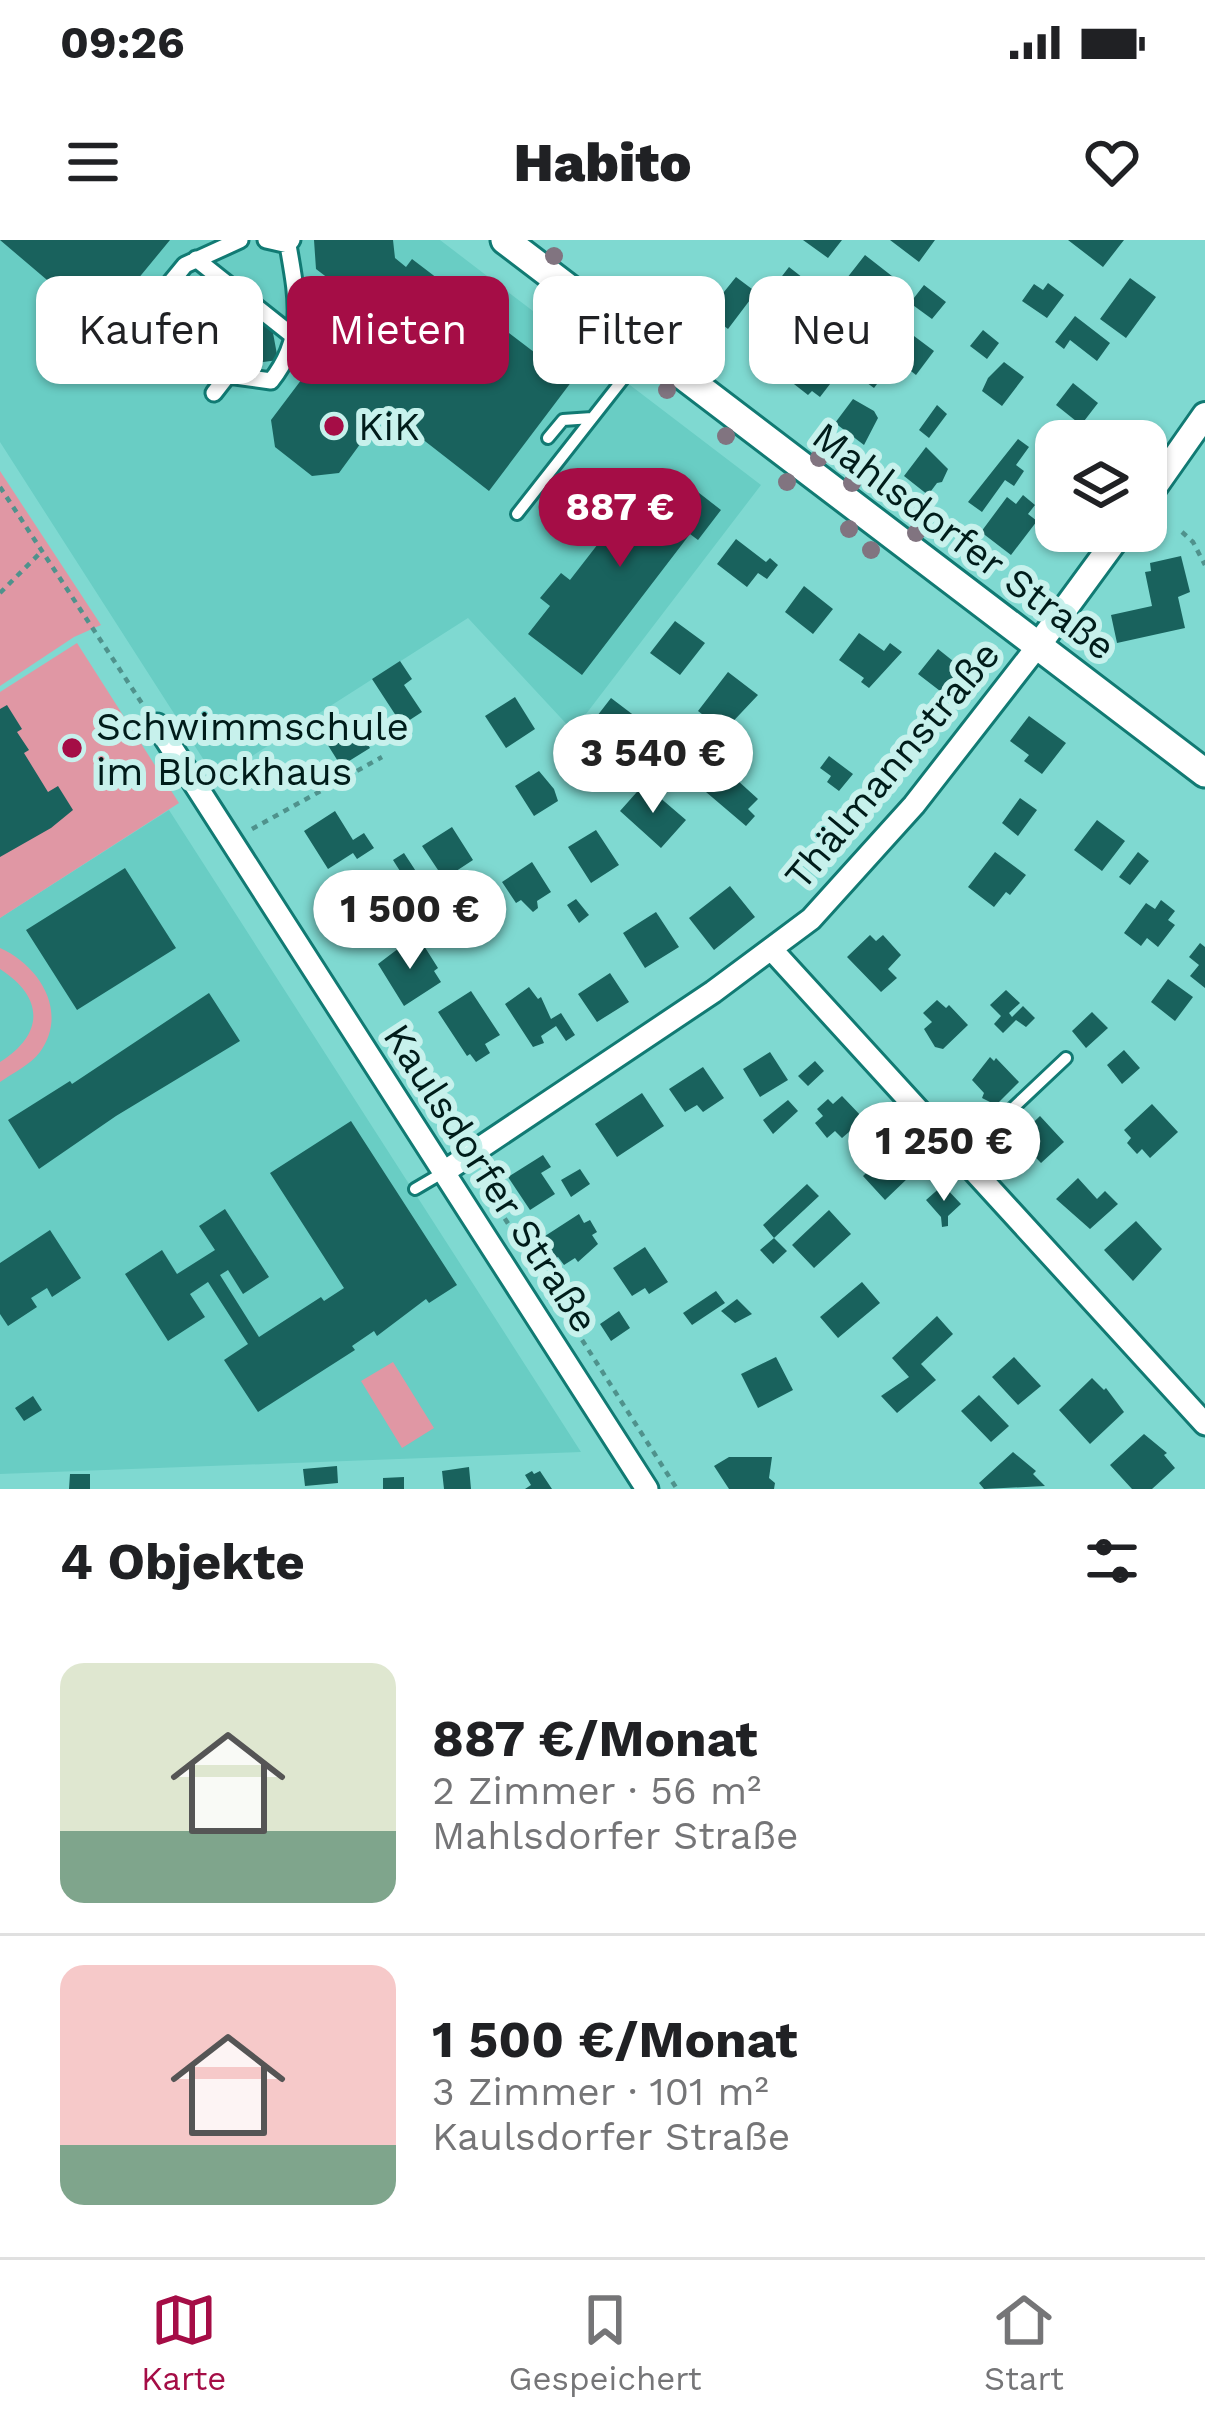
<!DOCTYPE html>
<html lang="de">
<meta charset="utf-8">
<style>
:root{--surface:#fff;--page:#f6f6f6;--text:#202124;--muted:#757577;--line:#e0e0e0;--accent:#a50d46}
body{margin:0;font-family:"Work Sans",sans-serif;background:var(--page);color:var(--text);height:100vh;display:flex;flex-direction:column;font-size:45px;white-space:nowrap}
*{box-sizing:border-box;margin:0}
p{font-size:39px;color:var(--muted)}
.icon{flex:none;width:66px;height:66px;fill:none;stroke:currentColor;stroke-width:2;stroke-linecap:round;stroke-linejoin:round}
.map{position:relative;height:1249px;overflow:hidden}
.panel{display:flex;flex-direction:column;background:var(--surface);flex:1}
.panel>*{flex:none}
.guide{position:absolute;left:36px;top:36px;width:1134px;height:108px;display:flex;gap:24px}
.fabs{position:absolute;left:1035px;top:180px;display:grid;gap:24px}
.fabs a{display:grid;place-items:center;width:132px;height:132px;border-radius:24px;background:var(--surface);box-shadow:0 3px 9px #0004;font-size:60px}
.price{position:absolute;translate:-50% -102px;padding:0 27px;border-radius:42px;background:#fff;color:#222;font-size:39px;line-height:78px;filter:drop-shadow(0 3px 6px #0008)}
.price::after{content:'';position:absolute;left:50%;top:72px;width:36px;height:27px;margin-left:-18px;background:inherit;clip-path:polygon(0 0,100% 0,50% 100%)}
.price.current{background:var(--accent);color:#fff}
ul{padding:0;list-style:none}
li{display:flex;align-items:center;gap:36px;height:300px;padding:0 60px}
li+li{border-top:3px solid var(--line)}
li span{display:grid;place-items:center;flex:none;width:336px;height:240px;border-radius:24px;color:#555}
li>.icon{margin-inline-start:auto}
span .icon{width:144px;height:144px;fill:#fffc;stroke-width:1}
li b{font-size:51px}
h2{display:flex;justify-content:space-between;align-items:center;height:144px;padding:0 60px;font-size:51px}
.chip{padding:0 42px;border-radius:24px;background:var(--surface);box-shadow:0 3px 9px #0004;font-size:42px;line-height:108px}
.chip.current{background:var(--accent);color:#fff}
.status{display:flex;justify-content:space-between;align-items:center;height:84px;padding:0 60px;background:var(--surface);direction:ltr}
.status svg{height:33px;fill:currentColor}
header{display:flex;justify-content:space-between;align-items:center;height:156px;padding:0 60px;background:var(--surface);font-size:54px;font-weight:800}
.dock{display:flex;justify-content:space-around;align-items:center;height:168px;border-top:3px solid var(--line);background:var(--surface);font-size:33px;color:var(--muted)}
.dock a{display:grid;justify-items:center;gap:6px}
.dock .current{color:var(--accent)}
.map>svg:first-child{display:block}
</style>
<div class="status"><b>09:26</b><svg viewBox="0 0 49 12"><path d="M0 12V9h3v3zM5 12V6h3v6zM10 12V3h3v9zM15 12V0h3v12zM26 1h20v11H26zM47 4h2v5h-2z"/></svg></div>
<header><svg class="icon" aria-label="menu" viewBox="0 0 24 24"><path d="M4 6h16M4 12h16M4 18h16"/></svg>Habito<svg class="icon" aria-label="heart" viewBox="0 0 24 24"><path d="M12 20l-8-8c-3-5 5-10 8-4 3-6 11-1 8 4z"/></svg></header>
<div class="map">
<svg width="1205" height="1249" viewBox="0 0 1205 1249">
<rect width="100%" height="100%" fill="#7fd9d1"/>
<!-- built -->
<path fill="#69cdc4" d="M0,0H440L761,245L573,491L468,378L216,539L0,202Z
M169,570L581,1212L0,1234V678Z"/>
<!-- green -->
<path fill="#e097a4" d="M0,231L101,385L74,397L0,446Z
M77,403L179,563L0,678V452Z
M0,708C39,725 69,772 40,812C30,825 13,833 0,842V822C45,794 44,757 0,729Z
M393,1122L434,1188L402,1208L361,1141Z"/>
<!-- building -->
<path fill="#19625d" d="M0,0H170L100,85Z
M314,0H393L395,18L406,27L412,19L572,141L489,251L385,170L339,233L312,236L275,207L271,180L317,119L324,104L321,91L307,78L333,42L316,29Z
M803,0H842L828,18Z
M890,0H935L919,22Z
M1068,0H1124L1103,27Z
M865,15L897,40L877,66L863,56L854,66L836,52Z
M789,27L812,45L785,80L762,62Z
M736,37L756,52L728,89L707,73Z
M1130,38L1156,57L1126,98L1100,79Z
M221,42L271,82L278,120L233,126L185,86L181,47Z
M1048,43L1064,55L1047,78L1022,61L1034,44L1043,50Z
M924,45L946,62L932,79L910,63Z
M1075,76L1110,103L1097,121L1070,100L1064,109L1055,102Z
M853,84L874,101L864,113L844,97Z
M906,90L934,111L916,135L888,113Z
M983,90L999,103L987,119L970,106Z
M807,108L837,135L820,157L812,151L808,155L785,137Z
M1004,122L1024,137L1002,166L982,151L988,138Z
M876,124L886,132L874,148L863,140Z
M1073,143L1098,163L1081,185L1056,165Z
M853,159L874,171L878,178L864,205L835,183Z
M937,165L947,174L929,198L919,190Z
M1018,199L1029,207L1016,225L1024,231L1014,246L1005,240L982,272L968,262Z
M926,207L948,229L942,242L937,243L928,255L904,236Z
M657,228L685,250L682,253L688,258L694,249L721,270L698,300L690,294L582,435L528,394L550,366L540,358L561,333L570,340Z
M1023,255L1035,265L1028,274L1037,281L1011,315L981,292L1007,257L1016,264Z
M736,299L766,322L770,318L778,325L767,339L758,333L747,347L717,324Z
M1181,316L1190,352L1178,357L1185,388L1117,403L1111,375L1152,366L1145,332L1151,331L1150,323Z
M804,346L833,369L813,394L785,372Z
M675,381L705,403L680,435L650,413Z
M859,393L884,411L890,403L902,412L869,448L861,442L864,438L839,420Z
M938,409L963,429L944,454L918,434Z
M400,421L412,439L404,445L422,472L402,485L372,439Z
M728,432L758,455L724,491L698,471Z
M515,457L535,489L506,508L485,476Z
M611,458L640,480L616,512L587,489Z
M7,465L22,489L17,492L29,510L24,513L48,552L58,546L73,570L51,588L0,617V469Z
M1029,476L1066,503L1042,534L1024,521L1029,515L1010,501Z
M352,481L370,508L341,526L324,499Z
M829,516L853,534L839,551L827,542L831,536L820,528Z
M726,530L758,559L748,569L755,576L746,586L706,552Z
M539,531L554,549L558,561L534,576L515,546Z
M644,544L686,580L661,608L620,571Z
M1020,558L1037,570L1018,596L1002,583Z
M335,571L353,600L364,593L374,608L357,619L353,613L328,629L304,591Z
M1097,580L1125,601L1102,631L1074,610Z
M452,587L473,620L444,639L422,606Z
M596,590L619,625L591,643L568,607Z
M995,612L1026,635L1010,655L1006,652L994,667L968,647Z
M1138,612L1149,621L1130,645L1119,637Z
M404,613L421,639L410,647L393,620Z
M532,622L551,652L537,661L538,668L533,672L521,660L516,663L502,642Z
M125,628L176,708L77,770L26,690Z
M365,640L384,669L380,672L381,681L374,685L367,680L350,691L331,662Z
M730,646L755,677L714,710L689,678Z
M576,659L589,675L579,683L567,665Z
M1161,660L1175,671L1168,680L1175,685L1158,707L1147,698L1141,706L1124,693L1146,663L1155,669Z
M656,672L679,707L645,728L623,693Z
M870,695L876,701L883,695L901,715L888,729L897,738L881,752L847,717Z
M419,698L438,728L434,731L441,742L404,766L378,724L403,705L404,708Z
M1200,703L1205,707V748L1190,736L1199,725L1189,717Z
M610,733L629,762L597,782L578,754Z
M1168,739L1193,757L1175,781L1151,762Z
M529,747L538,759L541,757L551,779L561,773L575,795L566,801L556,786L541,796L544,803L533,807L505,764Z
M1006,750L1020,763L1009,773L1012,777L1023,766L1035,778L1026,787L1016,780L1003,793L994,784L1001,776L990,765Z
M471,751L500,795L485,804L490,813L476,822L470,814L467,816L438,772Z
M209,753L240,801L116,876L39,929L8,880L70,841L72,844Z
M937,760L946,768L949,765L968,785L943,809L935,807L924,789L932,782L923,773Z
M1092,772L1108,788L1086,808L1072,791Z
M1124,810L1140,828L1122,844L1107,825Z
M770,812L788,840L760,857L743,829Z
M990,817L994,821L996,818L1019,842L996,865L982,858L984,853L972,840Z
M815,821L824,831L808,846L798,836Z
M703,827L724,858L703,872L697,865L685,872L669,849Z
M642,853L664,886L617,917L595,884Z
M842,856L864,879L842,898L835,891L827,898L815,883L823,876L817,869L828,859L833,864Z
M788,860L798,871L773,894L763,880Z
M1152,864L1178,892L1150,918L1142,909L1137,914L1127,903L1131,898L1124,890Z
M1040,876L1064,902L1041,923L1017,898Z
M351,881L457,1045L429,1063L426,1059L377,1096L374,1091L352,1106L355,1110L258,1172L224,1120L248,1104L208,1042L190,1054L205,1077L168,1101L125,1034L162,1010L177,1034L215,1010L199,986L225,969L269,1037L243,1054L228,1030L220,1035L259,1097L321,1057L324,1061L344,1048L270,933Z
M887,913L909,937L885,960L863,936Z
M543,915L551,927L541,933L555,954L530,970L508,937Z
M580,929L590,944L571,957L561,940Z
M1078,938L1097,959L1105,951L1118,964L1090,989L1056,959Z
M807,944L819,956L774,998L763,985Z
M943,945L961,964L948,976V986L942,987L941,977L926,960Z
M829,970L851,994L814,1028L792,1005Z
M579,974L584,983L590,980L597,992L592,995L598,1004L578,1022L575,1018L564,1025L558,1017L552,1020L544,1009L551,1005L545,996Z
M1136,981L1162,1009L1133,1041L1104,1010Z
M50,990L81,1038L52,1057L47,1048L31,1058L37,1067L8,1086L0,1074V1023Z
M774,998L787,1011L773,1024L760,1010Z
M645,1007L668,1042L649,1054L645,1048L632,1056L613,1028Z
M862,1042L880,1063L838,1098L820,1077Z
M716,1051L725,1063L692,1085L683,1073Z
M737,1059L752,1074L735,1083L721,1071Z
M619,1071L630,1088L611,1101L600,1084Z
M937,1076L953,1094L921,1124L936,1140L897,1173L881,1156L909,1137L892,1118Z
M776,1117L793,1150L758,1168L741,1134Z
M1014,1117L1041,1146L1018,1165L992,1137Z
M1092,1138L1104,1150L1106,1148L1124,1172L1090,1204L1059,1170Z
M979,1155L1009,1186L991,1202L961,1171Z
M33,1156L42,1170L24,1181L15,1168Z
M1144,1194L1167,1213L1164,1215L1175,1228L1152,1249H1132L1110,1225Z
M1013,1212L1036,1231L1033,1234L1045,1246L984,1249L979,1243Z
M729,1217H772L769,1238L775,1243L774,1249H729L714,1226Z
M337,1226L338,1243L305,1246L303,1229Z
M469,1227L471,1249H444L442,1231Z
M532,1231L534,1234L540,1231L552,1249H525L531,1245L525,1235Z
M70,1234H90V1249H69Z
M404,1237V1249H383V1238Z"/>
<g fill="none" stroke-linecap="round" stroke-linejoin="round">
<!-- service casing -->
<g stroke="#117a73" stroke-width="16">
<path id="service" d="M548,198L563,180L592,178
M517,274L645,111
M961,917L1066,818
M415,949L444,932"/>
</g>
<!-- pedestrian casing -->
<g stroke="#117a73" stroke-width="21">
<path id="pedestrian" d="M266,0L288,5L292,0
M196,19L293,96
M176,95L228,135
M163,111L176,95L162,53L185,25L240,0
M214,153L228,135L271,141C306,97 297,57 288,5"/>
</g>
<!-- minor casing -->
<g stroke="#117a73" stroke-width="27">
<path id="minor" d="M157,485L647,1249
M773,711L1205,1184
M444,932L713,752L811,679L914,565L1037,407"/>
</g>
<!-- tertiary casing -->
<g stroke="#117a73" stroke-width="30">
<path id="tertiary" d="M1146,259L1205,175
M1037,407L1122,291"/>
</g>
<!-- secondary casing -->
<g stroke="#117a73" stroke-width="33">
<path id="secondary" d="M505,0L1205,533"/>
</g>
<!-- path -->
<path stroke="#4f928c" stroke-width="4.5" stroke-dasharray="6 6" stroke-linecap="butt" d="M0,247L145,468
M1182,292L1193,302L1205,325
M0,353L41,312
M252,589L382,517
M479,938L677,1249"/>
<!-- service -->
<use href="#service" stroke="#fff" stroke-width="10"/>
<!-- pedestrian -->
<use href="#pedestrian" stroke="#fff" stroke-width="15"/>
<!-- minor -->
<use href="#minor" stroke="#fff" stroke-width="21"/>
<!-- tertiary -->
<use href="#tertiary" stroke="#fff" stroke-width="24"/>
<!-- secondary -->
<use href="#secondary" stroke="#fff" stroke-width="27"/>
</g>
<!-- trees -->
<g fill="#817480">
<circle cx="554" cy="16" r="9"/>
<circle cx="549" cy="60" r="9"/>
<circle cx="613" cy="60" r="9"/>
<circle cx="576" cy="82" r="9"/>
<circle cx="643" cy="83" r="9"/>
<circle cx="674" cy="107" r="9"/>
<circle cx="667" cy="150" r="9"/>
<circle cx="726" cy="196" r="9"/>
<circle cx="819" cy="218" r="9"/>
<circle cx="787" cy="242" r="9"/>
<circle cx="852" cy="243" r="9"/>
<circle cx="849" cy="289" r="9"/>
<circle cx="916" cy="293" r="9"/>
<circle cx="871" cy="310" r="9"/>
</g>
<!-- markers -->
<g fill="#a50d46" stroke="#c7f1ec" stroke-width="4.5">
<circle cx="334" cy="186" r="12"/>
<circle cx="72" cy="508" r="12"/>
</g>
<g text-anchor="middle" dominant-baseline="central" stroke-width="12" stroke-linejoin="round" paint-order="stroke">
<!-- poi labels -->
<g font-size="39" fill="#001c1a" stroke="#c7f1ec" text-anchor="start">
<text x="358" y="186">KiK</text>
<text x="96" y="486">Schwimmschule<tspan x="96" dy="45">im Blockhaus</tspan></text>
</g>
<!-- street labels -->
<g font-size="39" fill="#001c1a" stroke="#c7f1ec">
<text transform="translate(964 301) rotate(37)">Mahlsdorfer Straße</text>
<text transform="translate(892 525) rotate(-50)">Thälmannstraße</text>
<text transform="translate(491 938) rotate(57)">Kaulsdorfer Straße</text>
</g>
</g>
</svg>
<div class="fabs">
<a><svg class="icon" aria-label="layers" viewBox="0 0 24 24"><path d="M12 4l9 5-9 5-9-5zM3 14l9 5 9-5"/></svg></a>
</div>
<b class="price current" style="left:620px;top:330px">887 €</b>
<b class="price" style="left:653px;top:576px">3 540 €</b>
<b class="price" style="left:410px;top:732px">1 500 €</b>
<b class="price" style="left:944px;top:964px">1 250 €</b>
<div class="guide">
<a class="chip">Kaufen</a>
<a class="chip current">Mieten</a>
<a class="chip">Filter</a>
<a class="chip">Neu</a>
</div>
</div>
<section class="panel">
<h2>4 Objekte<svg class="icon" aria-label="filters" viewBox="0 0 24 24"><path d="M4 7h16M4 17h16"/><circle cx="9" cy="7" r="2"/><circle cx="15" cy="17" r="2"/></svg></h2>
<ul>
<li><span style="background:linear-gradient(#dfe7d0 70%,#7fa58c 0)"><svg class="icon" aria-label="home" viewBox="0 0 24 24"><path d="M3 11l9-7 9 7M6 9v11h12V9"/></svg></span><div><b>887 €/Monat</b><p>2 Zimmer · 56 m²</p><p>Mahlsdorfer Straße</p></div></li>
<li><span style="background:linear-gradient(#f6c9c9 75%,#7fa58c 0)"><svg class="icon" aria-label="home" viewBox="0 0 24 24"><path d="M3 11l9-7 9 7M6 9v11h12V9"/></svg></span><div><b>1 500 €/Monat</b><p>3 Zimmer · 101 m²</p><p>Kaulsdorfer Straße</p></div></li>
</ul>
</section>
<nav class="dock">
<a class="current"><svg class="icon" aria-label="map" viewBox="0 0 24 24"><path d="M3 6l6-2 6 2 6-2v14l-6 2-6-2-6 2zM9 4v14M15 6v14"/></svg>Karte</a>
<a><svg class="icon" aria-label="saved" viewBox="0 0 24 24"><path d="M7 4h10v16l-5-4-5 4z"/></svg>Gespeichert</a>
<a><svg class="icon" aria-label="home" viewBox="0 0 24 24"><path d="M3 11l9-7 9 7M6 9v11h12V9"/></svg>Start</a>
</nav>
